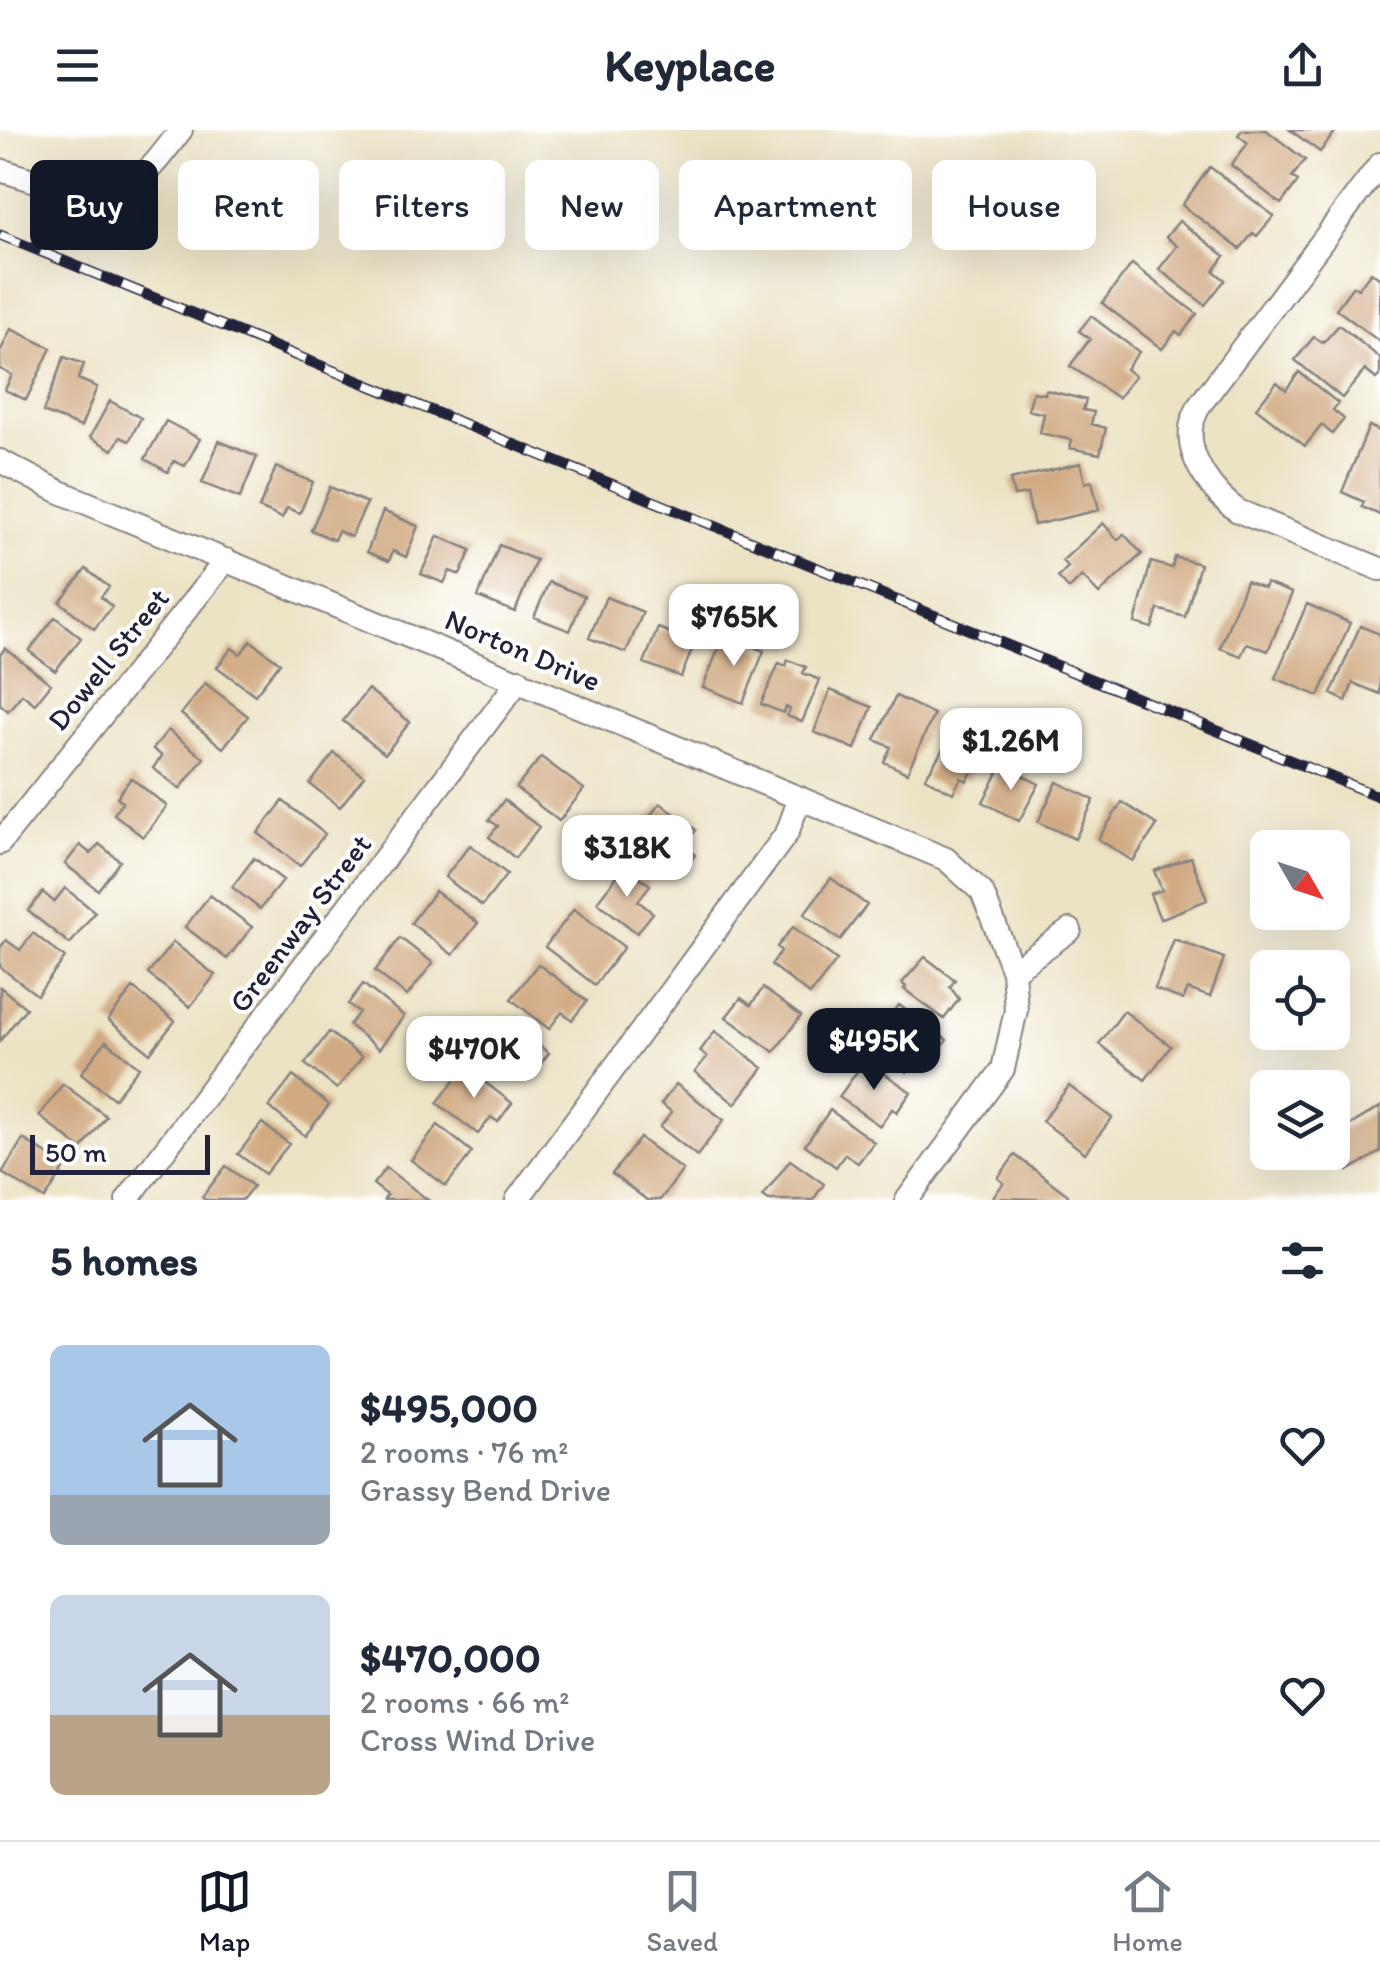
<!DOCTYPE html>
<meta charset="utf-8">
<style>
:root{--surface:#fff;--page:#f2f2f3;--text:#1f2937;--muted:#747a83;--line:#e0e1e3;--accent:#111827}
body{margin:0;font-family:Itim,sans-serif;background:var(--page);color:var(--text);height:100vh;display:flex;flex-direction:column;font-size:38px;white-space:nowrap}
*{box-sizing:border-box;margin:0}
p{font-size:32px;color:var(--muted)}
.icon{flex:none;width:55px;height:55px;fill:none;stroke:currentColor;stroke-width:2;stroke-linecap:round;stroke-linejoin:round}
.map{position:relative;height:1070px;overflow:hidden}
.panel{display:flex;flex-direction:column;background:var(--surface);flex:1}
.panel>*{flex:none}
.banner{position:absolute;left:30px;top:30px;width:1320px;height:90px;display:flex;gap:20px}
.needle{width:65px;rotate:129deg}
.fabs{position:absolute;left:1250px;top:700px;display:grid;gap:20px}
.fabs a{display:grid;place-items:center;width:100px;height:100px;border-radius:15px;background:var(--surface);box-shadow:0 10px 40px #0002;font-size:50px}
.scale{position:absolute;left:30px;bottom:25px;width:180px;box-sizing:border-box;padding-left:10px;border:5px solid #22223b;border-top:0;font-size:28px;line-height:35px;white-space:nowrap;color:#22223b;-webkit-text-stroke:8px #fff;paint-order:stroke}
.price{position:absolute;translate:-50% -85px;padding:0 22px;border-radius:20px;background:#fff;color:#222;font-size:32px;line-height:65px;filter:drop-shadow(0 2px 5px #0008)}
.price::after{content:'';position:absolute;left:50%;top:60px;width:30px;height:22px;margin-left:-15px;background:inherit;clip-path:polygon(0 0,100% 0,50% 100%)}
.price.selected{background:var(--accent);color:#fff}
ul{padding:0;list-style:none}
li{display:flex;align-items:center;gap:30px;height:250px;padding:0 50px}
li span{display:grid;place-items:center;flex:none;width:280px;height:200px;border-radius:15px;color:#555}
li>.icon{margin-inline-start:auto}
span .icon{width:120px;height:120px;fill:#fffc;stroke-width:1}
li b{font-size:42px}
h2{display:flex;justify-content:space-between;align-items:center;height:120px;padding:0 50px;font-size:42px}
.tag{padding:0 35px;border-radius:15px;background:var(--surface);box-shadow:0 10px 40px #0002;font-size:35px;line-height:90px}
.tag.selected{background:var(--accent);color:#fff}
header{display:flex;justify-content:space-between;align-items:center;height:130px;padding:0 50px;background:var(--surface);font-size:45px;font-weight:800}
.menu{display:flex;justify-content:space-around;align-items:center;height:140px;border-top:2px solid var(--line);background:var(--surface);font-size:28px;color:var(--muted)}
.menu a{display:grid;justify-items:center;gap:5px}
.menu .selected{color:var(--accent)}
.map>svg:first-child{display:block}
</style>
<header><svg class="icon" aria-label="menu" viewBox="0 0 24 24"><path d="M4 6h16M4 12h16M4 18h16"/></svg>Keyplace<svg class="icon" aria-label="share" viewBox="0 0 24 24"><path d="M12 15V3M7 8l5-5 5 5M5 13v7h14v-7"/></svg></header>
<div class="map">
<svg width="1380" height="1070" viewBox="0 0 1380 1070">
<rect width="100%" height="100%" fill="#fff"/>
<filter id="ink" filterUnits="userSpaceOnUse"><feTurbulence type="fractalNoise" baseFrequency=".01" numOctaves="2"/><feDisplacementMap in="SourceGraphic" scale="20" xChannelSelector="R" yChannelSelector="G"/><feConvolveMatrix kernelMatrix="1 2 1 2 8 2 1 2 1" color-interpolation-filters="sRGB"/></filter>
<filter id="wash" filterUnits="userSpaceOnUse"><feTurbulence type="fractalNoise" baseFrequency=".0048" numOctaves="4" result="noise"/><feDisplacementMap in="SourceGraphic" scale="40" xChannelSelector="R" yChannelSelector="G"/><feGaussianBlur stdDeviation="2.25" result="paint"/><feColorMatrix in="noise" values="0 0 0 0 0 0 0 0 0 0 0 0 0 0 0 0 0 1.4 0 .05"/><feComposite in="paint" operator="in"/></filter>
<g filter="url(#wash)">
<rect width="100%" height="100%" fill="#ece3c5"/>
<g id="blocks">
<!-- building -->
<path fill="#d1aa83" d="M1242,0H1266L1305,30L1292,47L1298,51L1281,74L1231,35L1248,13L1238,5Z
M1290,0H1332L1335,2L1320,22Z
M1210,37L1274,86L1257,106L1253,103L1240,119L1182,75Z
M1179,91L1225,126L1214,141L1225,150L1205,175L1159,139L1177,116L1166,107Z
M1132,134L1197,184L1181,205L1176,201L1162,219L1102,173Z
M1371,142L1380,149V212L1336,179L1353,156L1358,159Z
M1091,186L1139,222L1126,239L1135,246L1118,268L1070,236L1090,209L1079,201Z
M1339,195L1380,228V245L1376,249L1365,240L1342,268L1295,230L1314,207L1323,213Z
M11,199L51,218L26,270L5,260L12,245L0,239V222Z
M64,227L84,234L78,249L97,257L81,297L43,282Z
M1299,242L1338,273L1333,280L1344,289L1332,304L1322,295L1305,316L1256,278L1277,252L1286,260Z
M1046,260L1086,270L1083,280L1094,282L1091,294L1106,298L1100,324L1070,318L1072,310L1040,303L1044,284L1028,280L1033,262L1045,264Z
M110,271L141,288L129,311L120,307L113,320L90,307Z
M166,291L200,309L185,336L174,331L168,342L145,329Z
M1369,296L1380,301V385L1362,377L1364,372L1342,362Z
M219,311L257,327L240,368L202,353Z
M1081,333L1085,353L1092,351L1099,380L1034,395L1027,364L1014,366L1010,350Z
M276,337L313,352L300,383L287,378L282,388L259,378Z
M330,357L367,373L351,407L338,401L334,410L311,400Z
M383,381L418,396L406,427L393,421L389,431L367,422Z
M1103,393L1118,410L1124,404L1142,424L1099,464L1082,446L1069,459L1058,447L1068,437L1062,431Z
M438,406L471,420L460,445L450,441L444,453L421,444Z
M499,415L536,430L515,482L478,467Z
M1175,427L1200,434L1185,487L1158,479L1152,498L1135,493L1151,432L1172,438Z
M86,439L109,457L101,467L112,477L94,499L60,472Z
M1246,451L1264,458L1266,453L1292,463L1268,521L1247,513L1241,526L1220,518Z
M549,452L584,466L570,501L534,487Z
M606,467L643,482L626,523L589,508Z
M1307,474L1350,493L1319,566L1275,548Z
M55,487L81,508L55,541L29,521Z
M1360,496L1380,504V564L1353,553L1346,571L1331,564Z
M658,498L695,512L681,547L644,533Z
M724,505L764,521L743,573L703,557Z
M251,511L280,533L255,565L217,537L232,518L240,524Z
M5,518L51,554L35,574L22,564L8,581L0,574V525Z
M788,530L806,537L803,543L820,550L802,592L787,586L790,579L786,577L783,583L761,574L779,533L786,536Z
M205,553L248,586L223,618L181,584Z
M368,559L410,592L385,624L343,591Z
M830,560L872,577L855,619L814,602Z
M896,566L934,584L907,643L884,632L891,617L875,610Z
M168,600L204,628L180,659L153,638L162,626L153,619Z
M952,605L983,621L967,651L961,648L953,663L925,648Z
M334,623L364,646L340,677L310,654Z
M541,627L584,659L559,691L516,658Z
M1002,635L1039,654L1019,691L983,672Z
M131,648L167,676L143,707L114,684L123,672L117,667Z
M1057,652L1094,670L1075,709L1038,692Z
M504,670L539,697L515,728L489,707L498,696L489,690Z
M283,671L325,704L300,736L258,703Z
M1122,672L1157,695L1133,731L1098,709Z
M660,673L696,700L684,716L695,725L681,744L633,708Z
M99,714L120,731L98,760L65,734L80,715L91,724Z
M470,715L507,744L482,776L445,747Z
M1191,727L1207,770L1160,789L1150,764L1162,760L1154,741Z
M254,728L283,750L260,779L232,757Z
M625,736L650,755L638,771L653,783L637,803L597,772Z
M831,748L867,775L840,810L804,784Z
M65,758L95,782L70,814L28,781L43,762L54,772Z
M435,761L478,793L453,825L411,793Z
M210,765L252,797L227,829L185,797Z
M574,779L624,817L595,855L545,817Z
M793,797L837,830L810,865L771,835L781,821L777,817Z
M33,803L65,828L37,865L0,837V818L6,810L20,820Z
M400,808L433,833L407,866L375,841Z
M1174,809L1224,828L1210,867L1188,859L1183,870L1155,859Z
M173,812L215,845L190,877L148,844Z
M925,827L955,850L950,857L959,869L944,889L904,859L906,857L902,853Z
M538,834L587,871L572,890L562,882L549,899L511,869Z
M363,854L404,886L379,919L349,895L359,882L348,874Z
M0,857L26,878L0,911Z
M133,858L175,891L150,923L108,890Z
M763,858L801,886L774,922L726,887L741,868L751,875Z
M899,875L947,910L933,928L922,920L907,942L869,914Z
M1124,881L1171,916L1145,950L1099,914Z
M502,887L549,923L535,941L525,933L511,951L475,922Z
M715,901L763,938L735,974L695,942L707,927L700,921Z
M329,902L362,927L337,959L305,934Z
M106,911L139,937L114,969L81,943Z
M865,930L911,962L897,982L892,979L880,996L839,967Z
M465,937L512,973L498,992L491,987L478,1004L437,973Z
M293,946L329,975L305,1006L269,977Z
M63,954L106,986L82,1019L39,986Z
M676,954L724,990L697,1026L660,997L672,982L661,974Z
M1069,956L1112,988L1085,1023L1042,991Z
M1380,977V1022L1348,1041L1332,1014V1006Z
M830,980L874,1012L858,1033L845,1024L836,1037L805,1015Z
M262,993L289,1014L265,1044L238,1024Z
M438,995L472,1022L446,1056L411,1030Z
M640,1008L683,1040L660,1070H647L612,1044Z
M23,1009L66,1036L45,1069L2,1043Z
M1015,1025L1068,1065L1064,1070L992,1068L1004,1053L998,1048Z
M790,1030L824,1054L813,1070H769L763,1066Z
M226,1036L253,1056L242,1070H205L202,1067Z
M386,1038L428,1070H384L387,1065L373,1054Z"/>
</g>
</g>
<g filter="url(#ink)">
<use href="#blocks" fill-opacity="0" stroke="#878280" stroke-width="2.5"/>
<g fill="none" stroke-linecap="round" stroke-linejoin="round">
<!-- minor casing -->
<g stroke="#878280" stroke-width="26">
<path id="minor" d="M1380,34L1199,276C1196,283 1191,292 1191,299C1187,330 1215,365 1238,381L1380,439
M0,40C32,49 98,76 128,57C149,44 166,19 181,0
M0,331L58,361L946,729L982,762L1013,841L1016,880L1003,939L907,1070
M0,713L226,430
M1013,841L1070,800
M127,1070L519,550
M517,1070L787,703L800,668"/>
</g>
<!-- minor -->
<use href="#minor" stroke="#fff" stroke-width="22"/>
<!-- rail casing -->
<g stroke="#22223b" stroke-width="11">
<path id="rail" d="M0,105L1380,667"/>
</g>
<!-- rail -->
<use href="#rail" stroke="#fff" stroke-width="8" stroke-dasharray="22" stroke-linecap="butt"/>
</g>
</g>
<g text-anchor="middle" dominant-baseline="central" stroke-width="8" stroke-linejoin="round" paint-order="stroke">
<!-- street labels -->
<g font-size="30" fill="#22223b" stroke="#fff">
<text transform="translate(523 520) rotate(23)">Norton Drive</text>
<text transform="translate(108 529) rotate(-51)">Dowell Street</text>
<text transform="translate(300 793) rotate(-53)">Greenway Street</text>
</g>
</g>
</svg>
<div class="fabs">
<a><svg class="needle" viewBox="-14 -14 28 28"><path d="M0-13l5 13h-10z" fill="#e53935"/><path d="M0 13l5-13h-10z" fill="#747a83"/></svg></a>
<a><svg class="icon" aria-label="locate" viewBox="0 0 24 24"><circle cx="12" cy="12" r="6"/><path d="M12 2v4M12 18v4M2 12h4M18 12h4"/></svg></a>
<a><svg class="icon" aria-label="layers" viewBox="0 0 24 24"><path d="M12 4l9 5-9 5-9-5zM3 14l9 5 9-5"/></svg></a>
</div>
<div class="scale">50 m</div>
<b class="price" style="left:734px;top:539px">$765K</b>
<b class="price" style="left:1011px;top:663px">$1.26M</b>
<b class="price" style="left:627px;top:770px">$318K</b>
<b class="price selected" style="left:874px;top:963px">$495K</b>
<b class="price" style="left:474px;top:971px">$470K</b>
<div class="banner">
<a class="tag selected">Buy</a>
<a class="tag">Rent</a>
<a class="tag">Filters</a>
<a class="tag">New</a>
<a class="tag">Apartment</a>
<a class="tag">House</a>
</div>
</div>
<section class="panel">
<h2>5 homes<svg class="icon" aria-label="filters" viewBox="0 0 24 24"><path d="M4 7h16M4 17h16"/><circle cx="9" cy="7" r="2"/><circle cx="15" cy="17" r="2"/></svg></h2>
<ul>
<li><span style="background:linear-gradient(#a9c7e8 75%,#9aa5b1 0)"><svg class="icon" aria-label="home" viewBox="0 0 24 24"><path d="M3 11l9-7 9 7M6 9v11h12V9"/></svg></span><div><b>$495,000</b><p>2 rooms · 76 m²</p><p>Grassy Bend Drive</p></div><svg class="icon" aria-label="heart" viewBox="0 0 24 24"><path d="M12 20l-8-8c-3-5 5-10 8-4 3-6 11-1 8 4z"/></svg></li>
<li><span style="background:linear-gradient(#c9d6e8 60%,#b9a48a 0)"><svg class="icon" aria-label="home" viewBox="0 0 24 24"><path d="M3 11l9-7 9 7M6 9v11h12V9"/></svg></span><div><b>$470,000</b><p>2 rooms · 66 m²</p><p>Cross Wind Drive</p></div><svg class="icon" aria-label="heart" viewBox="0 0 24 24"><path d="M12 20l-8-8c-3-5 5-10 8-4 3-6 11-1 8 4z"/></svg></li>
</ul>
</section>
<nav class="menu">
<a class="selected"><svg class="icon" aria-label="map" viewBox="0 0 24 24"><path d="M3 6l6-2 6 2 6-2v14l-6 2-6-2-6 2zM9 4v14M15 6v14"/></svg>Map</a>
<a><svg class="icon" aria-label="saved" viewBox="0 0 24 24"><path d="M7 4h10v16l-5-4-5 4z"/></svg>Saved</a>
<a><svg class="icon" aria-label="home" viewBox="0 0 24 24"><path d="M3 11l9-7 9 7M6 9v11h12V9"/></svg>Home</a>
</nav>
